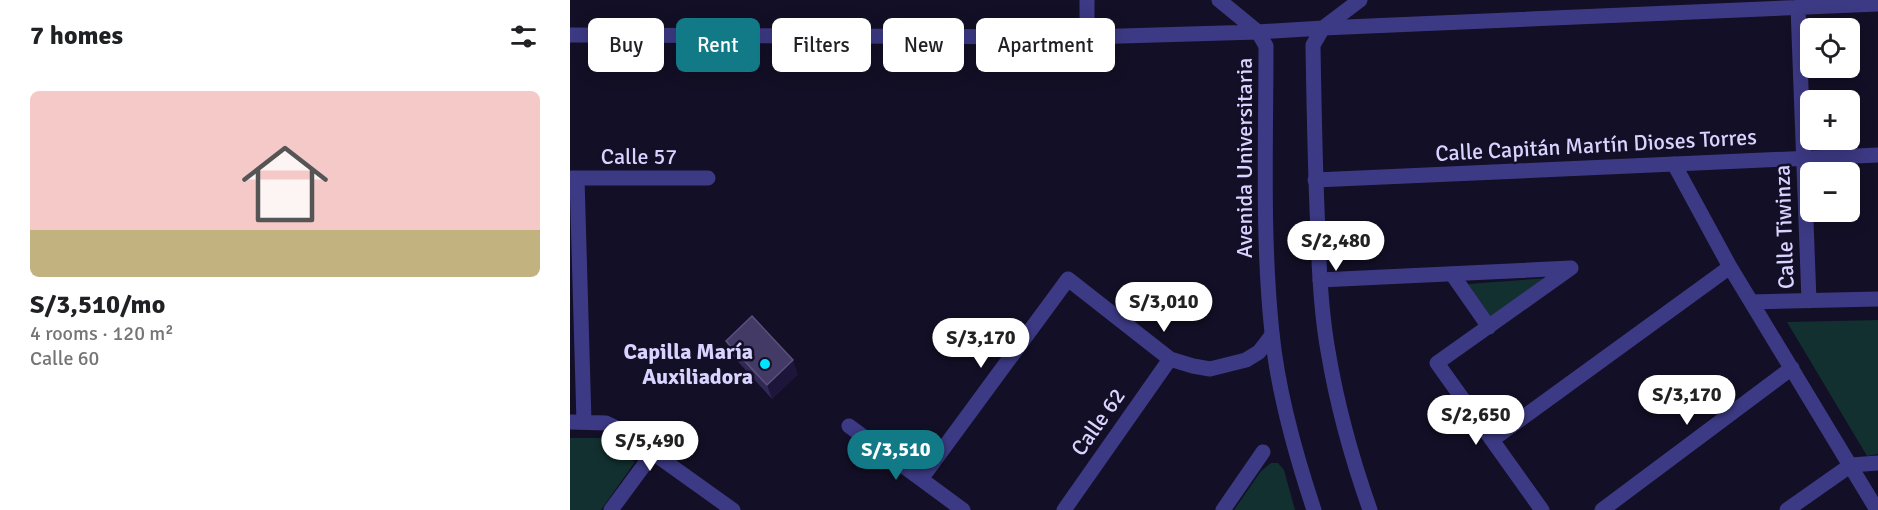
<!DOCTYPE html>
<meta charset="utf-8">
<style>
:root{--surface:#fff;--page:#f6f6f6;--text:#202124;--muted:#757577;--line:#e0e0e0;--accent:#127987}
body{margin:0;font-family:Signika,sans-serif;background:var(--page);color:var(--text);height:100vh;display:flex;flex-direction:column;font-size:22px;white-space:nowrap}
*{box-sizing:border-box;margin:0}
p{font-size:20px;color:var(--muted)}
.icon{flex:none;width:33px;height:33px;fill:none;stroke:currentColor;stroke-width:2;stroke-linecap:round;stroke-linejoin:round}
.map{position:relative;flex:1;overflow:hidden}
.details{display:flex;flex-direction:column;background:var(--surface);width:570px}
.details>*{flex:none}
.hud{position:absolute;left:18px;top:18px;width:570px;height:54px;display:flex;gap:12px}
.controls{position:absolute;left:1230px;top:18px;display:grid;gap:12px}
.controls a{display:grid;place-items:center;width:60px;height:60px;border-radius:9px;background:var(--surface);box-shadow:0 3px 15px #0003;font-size:30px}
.price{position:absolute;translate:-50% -51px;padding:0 14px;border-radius:21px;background:#fff;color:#222;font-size:20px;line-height:39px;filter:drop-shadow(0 2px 3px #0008)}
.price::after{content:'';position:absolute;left:50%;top:36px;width:18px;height:14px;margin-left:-9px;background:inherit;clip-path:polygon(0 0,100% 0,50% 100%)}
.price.active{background:var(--accent);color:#fff}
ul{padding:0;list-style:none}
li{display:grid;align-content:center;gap:12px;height:318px;padding:0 30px}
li+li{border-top:2px solid var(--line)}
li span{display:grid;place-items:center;height:186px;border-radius:9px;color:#555}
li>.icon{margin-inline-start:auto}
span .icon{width:108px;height:108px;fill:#fffc;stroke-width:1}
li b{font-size:26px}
h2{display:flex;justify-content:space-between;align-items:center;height:72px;padding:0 30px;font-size:26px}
.chip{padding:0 21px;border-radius:9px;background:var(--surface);box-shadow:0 3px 15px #0003;font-size:21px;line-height:54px}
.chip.active{background:var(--accent);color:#fff}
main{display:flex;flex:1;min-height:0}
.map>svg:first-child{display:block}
</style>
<main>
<section class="details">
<h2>7 homes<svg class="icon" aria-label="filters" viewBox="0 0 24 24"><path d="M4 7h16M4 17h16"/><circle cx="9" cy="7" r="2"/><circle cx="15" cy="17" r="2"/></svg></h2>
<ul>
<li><span style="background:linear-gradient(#f6c9c9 75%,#c2b280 0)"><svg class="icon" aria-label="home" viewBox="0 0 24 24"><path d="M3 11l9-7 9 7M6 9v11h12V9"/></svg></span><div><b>S/3,510/mo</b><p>4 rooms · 120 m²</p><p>Calle 60</p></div></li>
</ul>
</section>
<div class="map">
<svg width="1308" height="510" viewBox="0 0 1308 510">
<rect width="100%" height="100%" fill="#130f26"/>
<!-- green -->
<path fill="#12302f" d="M979,278L921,317L898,284Z
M1308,320V454L1297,456L1217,322Z
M0,438H32L65,462L31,510H0Z
M701,463H708L714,470L725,510H664L691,471Z"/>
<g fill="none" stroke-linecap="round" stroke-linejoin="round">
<!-- minor -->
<path stroke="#3d3a85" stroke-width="15" d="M517,0V37
M1228,7L1239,301
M753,28L1308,4
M1104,164L1160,267L1307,510
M0,178H138
M7,178L14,422
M745,180L1308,155
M882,274L919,327
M750,280L1001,268
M1181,302L1308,299
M0,422L36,423L51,430L163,510
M279,426L393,510
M922,440L1160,267
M351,479L498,279L600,359L623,366L640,369L676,360L689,352L702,335
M41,510L83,453
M494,510L600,359
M653,510L693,452
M972,510L867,363L1001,268
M1032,510L1222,368
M1217,510L1281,465L1308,463"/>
<!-- tertiary -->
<path stroke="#3d3a85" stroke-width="15" d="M649,0L688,32L696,46C696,142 692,238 702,333C708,393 725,453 744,510
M790,0L753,28L743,45C744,107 745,170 748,232C749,272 751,312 758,351C767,405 782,459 800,510
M0,35L517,37L688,32L753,28"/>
</g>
<!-- wall -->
<path fill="#312854" d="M156,341L228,374L202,399L161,354Z"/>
<!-- shaded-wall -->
<path fill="#1d163a" d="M223,360L228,374L202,399L197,385Z"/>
<!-- building -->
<path fill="#433a66" stroke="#5a527e" stroke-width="1.5" d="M182,316L223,360L197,385L156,341Z"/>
<!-- markers -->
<circle fill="#00e5ff" stroke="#130f26" stroke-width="2" cx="195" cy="364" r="6"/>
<g text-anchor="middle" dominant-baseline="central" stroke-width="5" stroke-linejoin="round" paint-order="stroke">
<!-- street labels -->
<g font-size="22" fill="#d9d4ff" stroke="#130f26">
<text transform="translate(1026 145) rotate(-3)">Calle Capitán Martín Dioses Torres</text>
<text x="69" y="156">Calle 57</text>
<text transform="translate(674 158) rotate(-90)">Avenida Universitaria</text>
<text transform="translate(1214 227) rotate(-92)">Calle Tiwinza</text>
<text transform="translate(528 422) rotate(-55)">Calle 62</text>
</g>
<!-- poi labels -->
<g font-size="22" font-weight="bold" fill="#d9d4ff" stroke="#130f26" text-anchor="end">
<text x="183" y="351">Capilla María<tspan x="183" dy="25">Auxiliadora</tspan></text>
</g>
</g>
</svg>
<div class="controls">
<a><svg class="icon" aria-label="locate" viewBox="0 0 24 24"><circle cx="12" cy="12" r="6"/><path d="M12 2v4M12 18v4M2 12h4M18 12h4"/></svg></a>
<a>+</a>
<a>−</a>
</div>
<b class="price" style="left:766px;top:272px">S/2,480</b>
<b class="price" style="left:594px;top:333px">S/3,010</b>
<b class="price" style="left:411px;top:369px">S/3,170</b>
<b class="price" style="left:1117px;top:426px">S/3,170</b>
<b class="price" style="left:906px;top:446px">S/2,650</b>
<b class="price" style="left:80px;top:472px">S/5,490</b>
<b class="price active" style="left:326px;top:481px">S/3,510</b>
<div class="hud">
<a class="chip">Buy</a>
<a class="chip active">Rent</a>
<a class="chip">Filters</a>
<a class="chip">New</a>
<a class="chip">Apartment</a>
</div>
</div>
</main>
